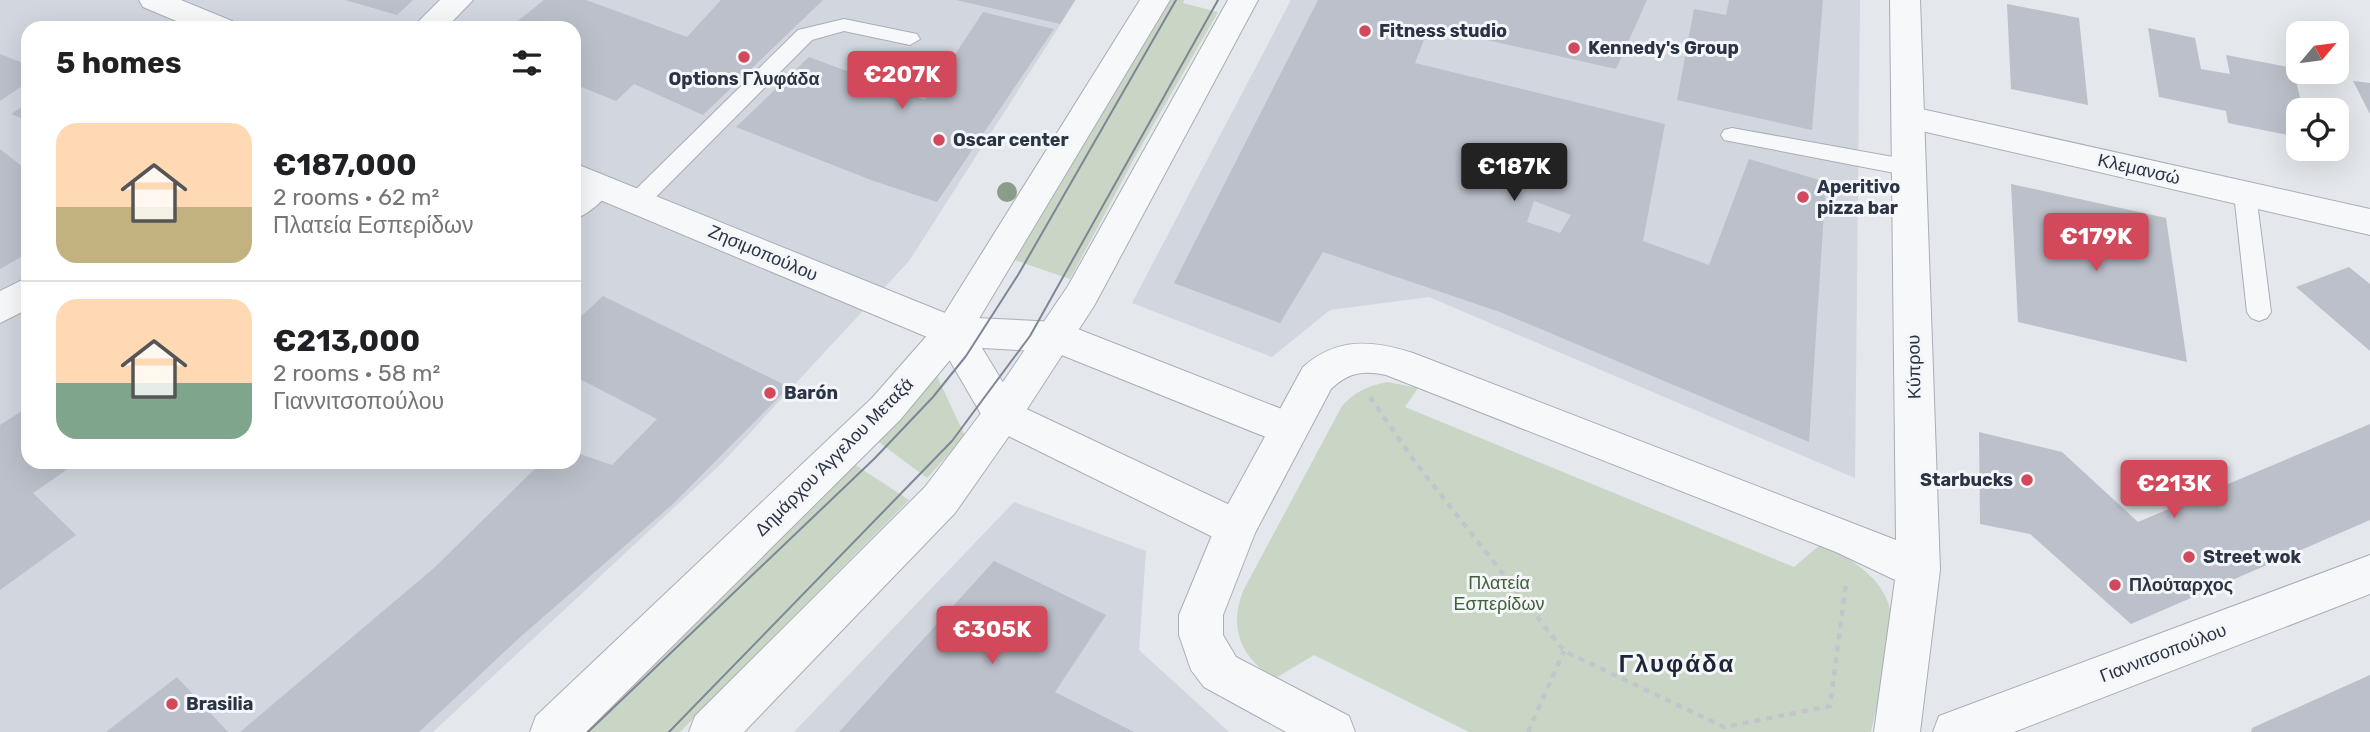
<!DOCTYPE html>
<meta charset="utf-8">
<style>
:root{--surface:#fff;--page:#f2f2f2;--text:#202124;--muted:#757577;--line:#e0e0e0;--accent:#d1495b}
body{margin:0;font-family:Rubik,sans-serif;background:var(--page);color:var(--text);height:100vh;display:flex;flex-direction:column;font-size:26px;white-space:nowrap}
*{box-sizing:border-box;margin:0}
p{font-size:23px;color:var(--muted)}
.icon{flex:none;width:38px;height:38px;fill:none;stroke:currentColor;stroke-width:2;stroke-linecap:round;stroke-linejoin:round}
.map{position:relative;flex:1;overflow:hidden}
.details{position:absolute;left:21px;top:21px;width:560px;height:448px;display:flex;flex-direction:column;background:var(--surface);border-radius:21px;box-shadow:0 7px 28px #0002}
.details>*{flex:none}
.needle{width:46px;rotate:61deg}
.controls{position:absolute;left:2286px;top:21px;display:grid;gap:14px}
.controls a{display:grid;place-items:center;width:63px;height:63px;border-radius:14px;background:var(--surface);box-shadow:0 7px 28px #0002;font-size:35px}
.price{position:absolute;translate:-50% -60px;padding:0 16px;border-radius:7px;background:var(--accent);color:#fff;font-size:23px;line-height:46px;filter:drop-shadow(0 2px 4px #0008)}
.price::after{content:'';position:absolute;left:50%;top:42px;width:21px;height:16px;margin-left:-10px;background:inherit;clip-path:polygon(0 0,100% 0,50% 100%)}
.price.selected{background:#222;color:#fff}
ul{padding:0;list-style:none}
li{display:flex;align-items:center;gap:21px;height:175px;padding:0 35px}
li+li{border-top:2px solid var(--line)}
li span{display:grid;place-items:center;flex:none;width:196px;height:140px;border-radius:21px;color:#555}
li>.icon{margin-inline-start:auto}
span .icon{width:84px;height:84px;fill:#fffc;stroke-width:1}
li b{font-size:30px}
h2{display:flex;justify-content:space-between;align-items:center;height:84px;padding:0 35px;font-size:30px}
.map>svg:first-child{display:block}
</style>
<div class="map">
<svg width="2370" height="732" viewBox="0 0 2370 732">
<rect width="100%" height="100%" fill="#e4e7ec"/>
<!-- built -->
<path fill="#d2d6de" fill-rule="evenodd" d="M0,0H1076L909,261L722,463L433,732H0ZM28,28H574V462H28Z
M1291,0H1860L1855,478L1429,297L1330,310L1272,357L1132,303Z
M1014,502L1146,551L1139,650L1229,732H794Z"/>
<!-- green -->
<path fill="#c9d6c5" d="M1169,0H1184L1183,3L1218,12L1135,157L1070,279L1012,259Z
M935,372L965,436L927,478L876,440Z
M1388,382L1418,388L1405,407L1794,567L1821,544C1924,592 1891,641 1871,732H1469L1314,655L1274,679C1242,657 1228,629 1243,591L1342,406C1356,391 1368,386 1388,382Z
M854,464L909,500L680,732H576Z"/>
<!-- building -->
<path fill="#bbc0ca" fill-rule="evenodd" d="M345,0H413L397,15Z
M544,0H586L687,37L721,0H823L703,115L634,84L616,101L574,84V28H509Z
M956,0H1075L1060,24Z
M1318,0H1647L1616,69L1429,27L1415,63L1665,124L1643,241L1709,265L1749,159L1826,182L1809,442L1500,312L1323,252L1280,323L1174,283ZM1534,201L1571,215L1560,233L1527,222Z
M1729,0H1823L1812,130L1677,100L1694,9L1726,15Z
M2007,4L2079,18L2088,105L2011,89Z
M983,12L1054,29L937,202L871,180L736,127L809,57L925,100Z
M2148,28L2195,38L2201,69L2230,74L2226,55L2293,68L2303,110H2298V137L2228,123L2226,111L2159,97Z
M0,54L28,65V82L0,101Z
M2353,81L2370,83V114Z
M28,103V121L11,114Z
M0,149L28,171V253L0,269Z
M2011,184L2166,218L2187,362L2018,322Z
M2349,267L2370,284V351L2296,287Z
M603,296L789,387L674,503L518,639L419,732H240L434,568L542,462H574V452L612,465L657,419L574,376V323Z
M28,407V462H78L33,493L76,535L0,590V425Z
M2370,424V520L2131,624L2030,534L1980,524L1979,432L2062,452L2138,522Z
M994,561L1106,615L1055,692L1134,732H839Z
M2370,675V732H2251L2252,728Z
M177,677L228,732H106Z"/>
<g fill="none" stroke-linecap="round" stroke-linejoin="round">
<!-- service casing -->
<g stroke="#a9aeb7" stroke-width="2">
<path id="service" d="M844,19L917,34L920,39L910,45L844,31L812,40L646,207H630L627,201L630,195L798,30Z
M1732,128L1910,160L1918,163L1921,168L1918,173L1910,176L1724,140L1721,135L1724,130Z
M602,178L610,180L613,186C606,199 588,215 574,219V198L594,180Z
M2245,186L2253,188L2256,194L2271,312L2267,318L2259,321L2251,318L2247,312L2234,194L2237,188Z"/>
</g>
<!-- minor casing -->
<g stroke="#a9aeb7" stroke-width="2">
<path id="minor" d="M139,0H181L232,21L236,28H193L143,7Z
M440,0H473L446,28H412Z
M1908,106L2370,209V235L1896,125L1892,117L1896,109Z
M574,163L955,317L1057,322L1070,326L1302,417L1308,429L1302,441L1288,446L1054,352L982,348L1016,404L1251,515L1257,528L1251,541L1236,546L1221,541L988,426L939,342L574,189Z
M28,277V309L0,323V291Z
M2370,555V594L2014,732H1933L1939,716Z"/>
</g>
<!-- tertiary casing -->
<g stroke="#a9aeb7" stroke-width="2">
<path id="tertiary" d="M1140,0H1170L965,342L900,420L586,732H530L536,716L872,398L939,322Z
M1228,0H1258L1094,306L1016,426L955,513L744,732H689L695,716L925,487L988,404L1068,286Z
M1890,0H1920L1940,570L1920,732H1874L1895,580L1836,552L1386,375C1362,370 1348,373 1331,389L1255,533L1223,615V635L1236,657L1349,716L1355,732H1286L1204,687L1191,670L1179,635V615L1215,528L1303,367C1337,337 1372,340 1413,353L1896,540Z"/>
</g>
<!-- path -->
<path stroke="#c2c5cb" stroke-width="4.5" stroke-dasharray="6 6" stroke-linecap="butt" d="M1370,397L1415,462L1564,651L1724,727L1830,706L1846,583
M1528,732L1564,651"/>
<!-- service -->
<use href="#service" fill="#f7f8fa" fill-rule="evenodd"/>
<!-- minor -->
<use href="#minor" fill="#f7f8fa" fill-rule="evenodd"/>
<!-- tertiary -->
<use href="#tertiary" fill="#f7f8fa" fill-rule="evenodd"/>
<!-- tram -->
<path stroke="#7d8696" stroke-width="2" d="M588,732L875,458L933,397L966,356L1018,275L1176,0
M669,732L952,441L1030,336L1218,0"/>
</g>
<!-- trees -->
<circle fill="#899d89" cx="1007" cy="192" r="10"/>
<!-- markers -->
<g fill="#d1495b" stroke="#f4f6f9" stroke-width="2.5">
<circle cx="1365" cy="31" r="7"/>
<circle cx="1574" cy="48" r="7"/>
<circle cx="744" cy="57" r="7"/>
<circle cx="939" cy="140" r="7"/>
<circle cx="1803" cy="197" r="7"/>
<circle cx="770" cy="393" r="7"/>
<circle cx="2027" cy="480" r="7"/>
<circle cx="2189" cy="557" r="7"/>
<circle cx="2115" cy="585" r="7"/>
<circle cx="172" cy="704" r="7"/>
</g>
<g text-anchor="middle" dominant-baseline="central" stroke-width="6" stroke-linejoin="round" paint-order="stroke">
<!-- poi labels -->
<g font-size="18" font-weight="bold" fill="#2b3445" stroke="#f4f6f9" text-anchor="start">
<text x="1379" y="31">Fitness studio</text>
<text x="1588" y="48">Kennedy's Group</text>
<text x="744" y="79" text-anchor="middle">Options Γλυφάδα</text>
<text x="953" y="140">Oscar center</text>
<text x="1817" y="187">Aperitivo<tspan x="1817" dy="21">pizza bar</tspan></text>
<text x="784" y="393">Barón</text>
<text x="2013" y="480" text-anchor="end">Starbucks</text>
<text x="2203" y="557">Street wok</text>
<text x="2129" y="585">Πλούταρχος</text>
<text x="186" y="704">Brasilia</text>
</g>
<!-- street labels -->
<g font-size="18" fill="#2b3445" stroke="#f4f6f9">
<text transform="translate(2139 169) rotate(13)">Κλεμανσώ</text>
<text transform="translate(763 253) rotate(23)">Ζησιμοπούλου</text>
<text transform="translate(1914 367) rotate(-91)">Κύπρου</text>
<text transform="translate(834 457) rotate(-45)">Δημάρχου Άγγελου Μεταξά</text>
<text transform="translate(2163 653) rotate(-21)">Γιαννιτσοπούλου</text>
</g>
<!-- park labels -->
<g font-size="18" fill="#3f6138" stroke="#f4f6f9">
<text x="1499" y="583">Πλατεία<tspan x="1499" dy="21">Εσπερίδων</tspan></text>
</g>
<!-- district labels -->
<g font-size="24" font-weight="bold" letter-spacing="2" fill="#1d2536" stroke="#f4f6f9">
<text x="1677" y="664">Γλυφάδα</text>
</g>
</g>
</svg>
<div class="controls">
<a><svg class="needle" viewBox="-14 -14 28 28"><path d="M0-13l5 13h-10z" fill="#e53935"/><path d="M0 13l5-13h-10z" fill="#757577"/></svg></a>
<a><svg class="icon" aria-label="locate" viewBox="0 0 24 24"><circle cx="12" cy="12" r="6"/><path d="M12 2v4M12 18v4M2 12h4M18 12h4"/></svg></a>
</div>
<b class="price" style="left:902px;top:111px">€207K</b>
<b class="price selected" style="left:1514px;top:203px">€187K</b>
<b class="price" style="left:2096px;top:273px">€179K</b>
<b class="price" style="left:2174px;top:520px">€213K</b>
<b class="price" style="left:992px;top:666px">€305K</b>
<section class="details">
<h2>5 homes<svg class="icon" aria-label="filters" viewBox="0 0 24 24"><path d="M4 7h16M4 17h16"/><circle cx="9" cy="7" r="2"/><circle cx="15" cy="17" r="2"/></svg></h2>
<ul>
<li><span style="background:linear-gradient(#ffd9b3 60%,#c2b280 0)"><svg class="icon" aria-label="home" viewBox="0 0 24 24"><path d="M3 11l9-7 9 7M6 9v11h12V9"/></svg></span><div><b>€187,000</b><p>2 rooms · 62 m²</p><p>Πλατεία Εσπερίδων</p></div></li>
<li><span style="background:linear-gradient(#ffd9b3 60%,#7fa58c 0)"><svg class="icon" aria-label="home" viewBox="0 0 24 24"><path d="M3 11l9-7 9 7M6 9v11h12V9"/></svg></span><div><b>€213,000</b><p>2 rooms · 58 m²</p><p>Γιαννιτσοπούλου</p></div></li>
</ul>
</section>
</div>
